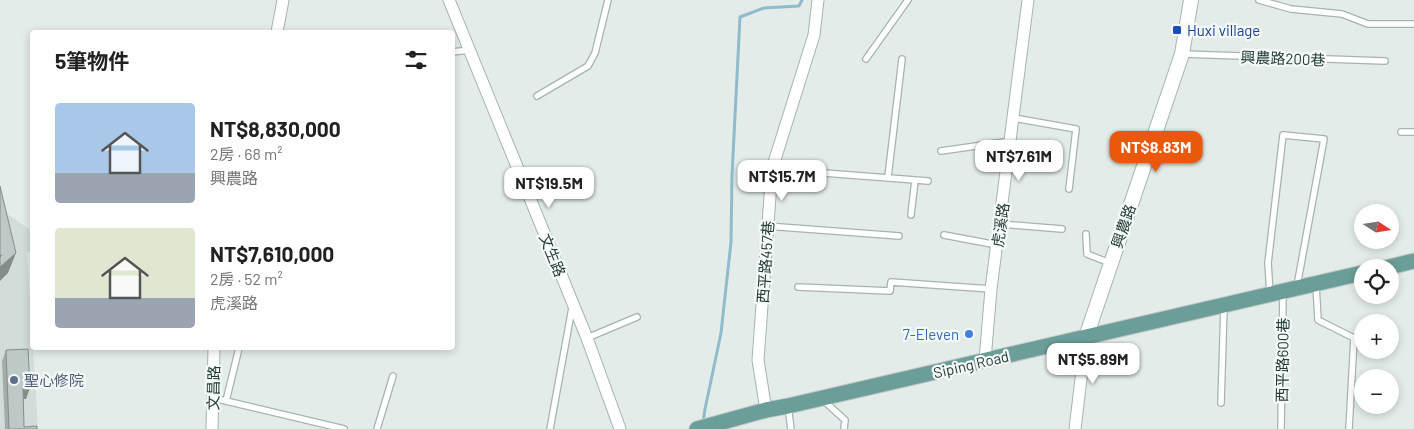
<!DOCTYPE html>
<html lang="zh-TW">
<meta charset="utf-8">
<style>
:root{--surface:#fff;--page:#f2f2f2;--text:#202124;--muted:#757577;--accent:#ea580c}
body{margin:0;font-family:Barlow,"Noto Sans TC",sans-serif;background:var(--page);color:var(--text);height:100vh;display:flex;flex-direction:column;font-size:19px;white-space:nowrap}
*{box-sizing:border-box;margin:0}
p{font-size:16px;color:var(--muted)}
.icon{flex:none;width:28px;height:28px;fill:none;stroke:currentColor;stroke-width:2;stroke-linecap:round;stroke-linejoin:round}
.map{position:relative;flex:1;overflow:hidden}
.panel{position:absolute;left:30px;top:30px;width:425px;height:320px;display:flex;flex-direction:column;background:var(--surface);border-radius:5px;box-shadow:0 2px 8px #0003}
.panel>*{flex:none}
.needle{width:32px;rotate:102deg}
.controls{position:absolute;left:1354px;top:204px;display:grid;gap:10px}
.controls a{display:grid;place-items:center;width:45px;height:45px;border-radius:50%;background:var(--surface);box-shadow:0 2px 8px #0003;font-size:25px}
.price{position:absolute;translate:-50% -42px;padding:0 11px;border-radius:10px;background:#fff;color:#222;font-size:16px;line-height:32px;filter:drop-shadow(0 1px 2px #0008)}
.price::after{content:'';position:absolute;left:50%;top:30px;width:15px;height:11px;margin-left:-8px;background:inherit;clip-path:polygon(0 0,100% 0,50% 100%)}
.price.on{background:var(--accent);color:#fff}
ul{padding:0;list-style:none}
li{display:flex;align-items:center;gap:15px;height:125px;padding:0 25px}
li span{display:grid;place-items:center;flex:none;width:140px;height:100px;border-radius:5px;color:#555}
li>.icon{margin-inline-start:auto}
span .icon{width:60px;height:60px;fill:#fffc;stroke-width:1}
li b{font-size:21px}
h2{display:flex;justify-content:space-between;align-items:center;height:60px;padding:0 25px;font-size:21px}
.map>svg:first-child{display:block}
</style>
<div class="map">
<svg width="1414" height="429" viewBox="0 0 1414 429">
<rect width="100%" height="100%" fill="#e3ece9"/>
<!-- built -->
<path fill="#d2dcd8" d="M0,209L32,231V250L27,253L38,429H0Z"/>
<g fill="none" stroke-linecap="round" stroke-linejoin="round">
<!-- stream -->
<path stroke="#90bbcc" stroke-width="3" d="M703,423L705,409L721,333L731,242L732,175L740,17L764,8L799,6L802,0"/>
<!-- service casing -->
<g stroke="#a6b4b1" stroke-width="8">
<path id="service" d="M1259,0L1291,9L1342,14L1368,24H1414
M452,52L470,50
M1182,54L1385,61
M866,59L908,0
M537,96L588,66L595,53L608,0
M1014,118L1076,129L1069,189
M1401,132H1414
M941,151L1011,141
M772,169L928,181
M888,177L902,59
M911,215L915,180
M1000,224L1062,229
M767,226L899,236
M1086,234L1087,254L1110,263
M944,235L997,245
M1316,285L1318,320L1354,338L1349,429
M798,287L890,291L891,282L991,289
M1270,294L1268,263L1283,135L1324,139L1297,286
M587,338L637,317
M213,398L226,401L239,348
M823,400L845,420L844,429
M226,401L344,429
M1221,403L1224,307
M788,406L791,429
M377,429L393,376
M550,429L572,308
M1281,429L1283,293"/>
</g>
<!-- minor casing -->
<g stroke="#a6b4b1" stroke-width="13">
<path id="minor" d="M449,0L587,338L620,429
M277,32L283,0
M985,360L991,289L1028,0
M766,410L758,360L772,169L814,35L818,0
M212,429L214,348
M1075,429L1086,337"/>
</g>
<!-- tertiary casing -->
<g stroke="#a6b4b1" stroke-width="16">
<path id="tertiary" d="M1086,337L1182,54L1191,0"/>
</g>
<!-- primary casing -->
<g stroke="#c2c8c8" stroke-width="17">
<path id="primary" d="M1385,268L1414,261
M697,429L766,410L788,406L1362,273"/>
</g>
<!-- service -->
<use href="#service" stroke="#fff" stroke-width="5.5"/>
<!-- minor -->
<use href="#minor" stroke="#fff" stroke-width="11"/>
<!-- tertiary -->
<use href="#tertiary" stroke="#fff" stroke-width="14"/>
<!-- primary -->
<use href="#primary" stroke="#6b9e98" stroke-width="15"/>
</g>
<!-- wall -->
<path fill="#a2adaa" d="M6,350L26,399H23L24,427L37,429H5L2,361Z"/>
<!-- shaded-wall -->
<path fill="#848d8b" d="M16,253L8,273L0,281V267Z
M23,388H30L26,399H19Z"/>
<!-- building -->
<path fill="#bcc9c6" stroke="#848d8b" d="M0,186L16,253L0,267V257L2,255L0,256Z
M28,349L30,388H23L24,427L37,426V429H9L6,350Z"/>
<!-- markers -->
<rect fill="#1a4fb4" stroke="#f4f9f7" stroke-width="2" x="1172" y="25" width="10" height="10" rx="2.5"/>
<circle fill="#3f7fe0" stroke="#f4f9f7" stroke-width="2" cx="969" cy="334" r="5"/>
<circle fill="#5c6f8a" stroke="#f4f9f7" stroke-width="2" cx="14" cy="380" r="5"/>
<g text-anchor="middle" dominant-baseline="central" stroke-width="4.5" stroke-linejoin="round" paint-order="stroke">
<!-- transit labels -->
<g font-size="15" fill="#164399" stroke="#f4f9f7" text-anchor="start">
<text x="1187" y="30">Huxi village</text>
</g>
<!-- street labels -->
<g font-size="15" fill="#243c39" stroke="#f4f9f7">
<text transform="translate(1283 58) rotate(2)">興農路200巷</text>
<text transform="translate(1000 225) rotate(-82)">虎溪路</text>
<text transform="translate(1123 226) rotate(-71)">興農路</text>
<text transform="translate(553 255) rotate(68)">文生路</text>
<text transform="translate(765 262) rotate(-86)">西平路457巷</text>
<text transform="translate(1282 360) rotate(-89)">西平路600巷</text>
<text transform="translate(971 364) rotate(-13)">Siping Road</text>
<text transform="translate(213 388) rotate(-89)">文昌路</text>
</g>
<!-- shop labels -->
<g font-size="15" fill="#366cbe" stroke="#f4f9f7" text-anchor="end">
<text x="959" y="334">7-Eleven</text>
</g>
<!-- service labels -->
<g font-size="15" fill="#4e5e75" stroke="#f4f9f7" text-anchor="start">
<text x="24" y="380">聖心修院</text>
</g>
</g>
</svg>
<div class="controls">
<a><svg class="needle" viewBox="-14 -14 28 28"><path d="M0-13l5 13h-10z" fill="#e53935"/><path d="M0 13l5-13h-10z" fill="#757577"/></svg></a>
<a><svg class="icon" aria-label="locate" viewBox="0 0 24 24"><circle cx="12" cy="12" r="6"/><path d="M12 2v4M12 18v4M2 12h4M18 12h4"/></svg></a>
<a>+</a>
<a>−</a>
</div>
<b class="price on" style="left:1156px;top:173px">NT$8.83M</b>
<b class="price" style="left:1019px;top:182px">NT$7.61M</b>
<b class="price" style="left:782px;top:202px">NT$15.7M</b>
<b class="price" style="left:549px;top:209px">NT$19.5M</b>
<b class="price" style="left:1093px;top:385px">NT$5.89M</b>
<section class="panel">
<h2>5筆物件<svg class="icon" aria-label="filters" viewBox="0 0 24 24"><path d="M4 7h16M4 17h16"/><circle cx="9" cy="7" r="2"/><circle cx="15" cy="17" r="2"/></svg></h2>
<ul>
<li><span style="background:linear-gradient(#a9c7e8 70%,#9aa5b1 0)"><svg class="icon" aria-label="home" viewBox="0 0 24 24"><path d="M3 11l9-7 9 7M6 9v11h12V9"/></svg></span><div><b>NT$8,830,000</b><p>2房 · 68 m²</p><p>興農路</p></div></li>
<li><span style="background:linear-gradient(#dfe7d0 70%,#9aa5b1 0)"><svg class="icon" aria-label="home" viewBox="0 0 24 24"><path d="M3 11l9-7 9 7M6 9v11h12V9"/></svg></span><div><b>NT$7,610,000</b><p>2房 · 52 m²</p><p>虎溪路</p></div></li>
</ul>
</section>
</div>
